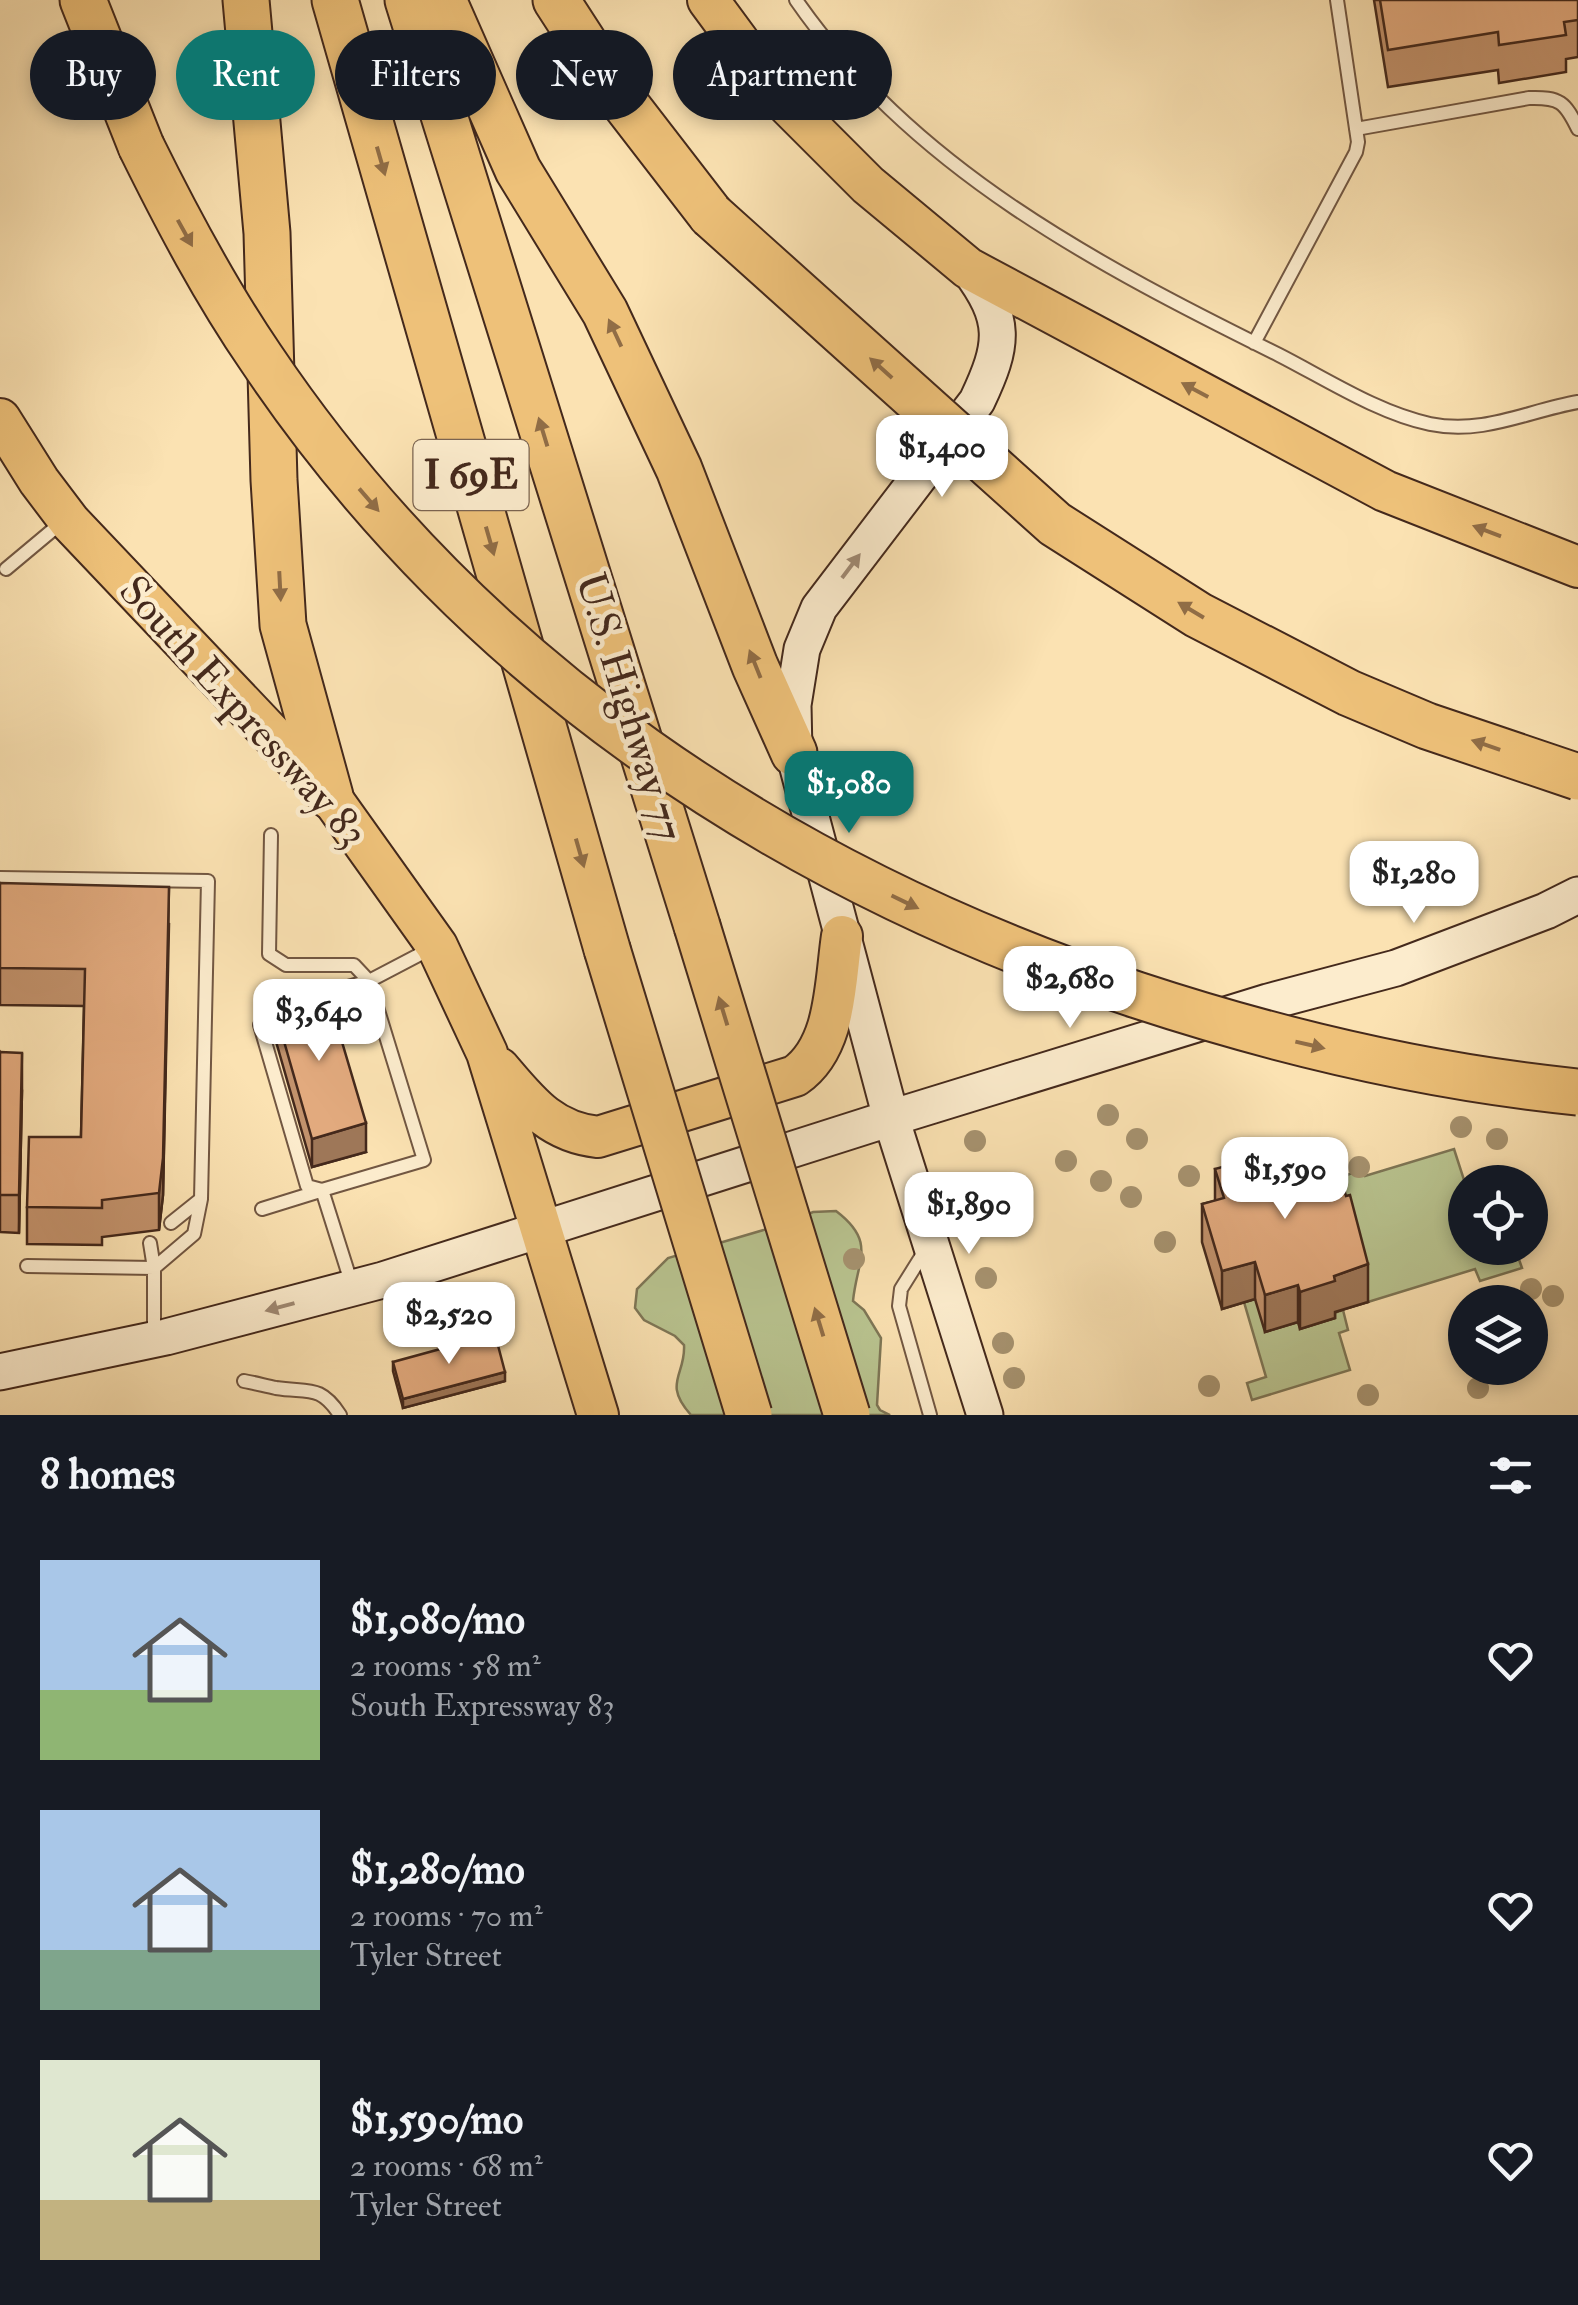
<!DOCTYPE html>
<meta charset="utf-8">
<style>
:root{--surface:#171b24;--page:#20242c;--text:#f1f3f6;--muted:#9ea1a6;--accent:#0f766e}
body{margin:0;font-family:"IM FELL Double Pica",serif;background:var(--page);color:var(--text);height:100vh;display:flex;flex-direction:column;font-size:38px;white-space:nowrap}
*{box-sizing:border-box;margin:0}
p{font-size:32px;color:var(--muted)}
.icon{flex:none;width:55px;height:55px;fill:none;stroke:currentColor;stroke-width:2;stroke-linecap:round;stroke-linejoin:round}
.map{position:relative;height:1415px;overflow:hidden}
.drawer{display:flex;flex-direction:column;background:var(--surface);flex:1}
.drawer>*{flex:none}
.top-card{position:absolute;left:30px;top:30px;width:1000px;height:90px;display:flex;gap:20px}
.controls{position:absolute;left:1448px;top:1165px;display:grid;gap:20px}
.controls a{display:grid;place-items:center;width:100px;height:100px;border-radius:50%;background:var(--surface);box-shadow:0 5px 15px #0003;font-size:50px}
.price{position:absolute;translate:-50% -85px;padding:0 22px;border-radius:20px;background:#fff;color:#222;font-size:32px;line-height:65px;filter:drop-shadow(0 2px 5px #0008)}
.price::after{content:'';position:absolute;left:50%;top:60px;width:30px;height:22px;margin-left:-15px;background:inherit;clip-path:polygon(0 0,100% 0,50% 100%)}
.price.active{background:var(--accent);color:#fff}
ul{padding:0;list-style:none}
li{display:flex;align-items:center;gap:30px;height:250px;padding:0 40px}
li span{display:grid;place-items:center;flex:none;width:280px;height:200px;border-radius:0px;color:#555}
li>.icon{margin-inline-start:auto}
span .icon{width:120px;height:120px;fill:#fffc;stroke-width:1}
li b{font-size:42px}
h2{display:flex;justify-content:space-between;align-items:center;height:120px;padding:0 40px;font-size:42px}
.pill{padding:0 35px;border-radius:45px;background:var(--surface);box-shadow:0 5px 15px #0003;font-size:35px;line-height:90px}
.pill.active{background:var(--accent);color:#fff}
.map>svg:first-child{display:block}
</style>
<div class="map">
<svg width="1578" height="1415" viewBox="0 0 1578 1415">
<rect width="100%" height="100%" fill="#fbe2b2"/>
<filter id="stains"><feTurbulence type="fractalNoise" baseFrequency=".002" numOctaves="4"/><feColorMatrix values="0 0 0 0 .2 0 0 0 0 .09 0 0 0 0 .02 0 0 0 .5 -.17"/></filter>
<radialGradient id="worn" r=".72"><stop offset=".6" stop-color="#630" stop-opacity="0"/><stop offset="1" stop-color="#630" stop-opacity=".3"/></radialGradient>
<!-- green -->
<path fill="#b9c490" stroke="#7e7656" stroke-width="2.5" d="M1454,1149L1464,1180L1492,1171L1495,1182H1465V1248H1515L1522,1268L1480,1281L1475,1269L1368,1302L1309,1187L1362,1170L1365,1176Z
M836,1211C877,1242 857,1260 853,1301L864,1310L881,1338L877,1405L880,1410L890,1415H691C662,1383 686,1375 684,1345L675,1336L644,1320L635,1308L637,1289L668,1258L791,1222L813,1212Z
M1255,1299L1298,1322L1300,1328L1334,1318V1313L1343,1310L1348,1330L1339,1333L1350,1370L1252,1400L1247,1383L1266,1377L1244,1302Z"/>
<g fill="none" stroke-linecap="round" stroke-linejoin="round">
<!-- lane casing -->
<g stroke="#725742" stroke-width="16">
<path id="lane" d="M796,0C913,169 1099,266 1279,355C1326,379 1378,413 1430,424C1483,435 1527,411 1578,402
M1356,129L1529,98C1560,97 1565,102 1578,129
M1254,343L1356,152L1358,142L1337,0
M6,569L61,523
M271,835L269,954L286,965H354L369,981L313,997
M0,878L208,881L201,1199L194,1234L154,1268V1337
M289,1004L268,1011L260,1025L307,1186L322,1190
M262,1209L320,1191
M171,1223L201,1199
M926,1249L901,1289L899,1306L930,1415
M27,1266L154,1268L150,1243
M352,1285L322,1190L424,1160L369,981L432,948
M244,1381C255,1383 266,1386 276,1388C308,1393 320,1384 340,1415"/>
</g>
<!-- secondary casing -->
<g stroke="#44291c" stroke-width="39">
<path id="secondary" d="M968,268C1007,320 1004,344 977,401L819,608L802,649L793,705L794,753L891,1118L985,1415
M0,1372L166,1337L383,1280L891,1118L1268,1002L1396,968L1546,911L1578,895"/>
</g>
<!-- primary casing -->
<g stroke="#44291c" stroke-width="44">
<path id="primary" d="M708,0L778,95L868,185L968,268L1385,491L1578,567
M0,419L39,481L70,522L330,796L437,946L487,1053L598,1415
M499,1068C528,1102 550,1132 598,1137L795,1076C837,1047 835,983 842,936"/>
</g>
<!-- highway casing -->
<g stroke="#44291c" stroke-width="49">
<path id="highway" d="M83,0L141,146
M246,0L267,233L274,480L283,625L330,796
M335,0L607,949
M408,0L697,926
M443,0L518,170L605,312L679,469L755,666L794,753
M556,0L613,88L711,215"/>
</g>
<!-- lane -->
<use href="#lane" stroke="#fceccd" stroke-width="12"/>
<!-- secondary -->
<use href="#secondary" stroke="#fceccd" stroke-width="35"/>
<!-- primary -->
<use href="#primary" stroke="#eec179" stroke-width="40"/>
<!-- highway -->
<use href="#highway" stroke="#eec179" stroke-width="45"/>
<!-- highway-bridge casing -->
<g stroke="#44291c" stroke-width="49" stroke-linecap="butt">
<path id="highway-bridge" d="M141,146C177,219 215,291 261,358C472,672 782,877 1137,995C1280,1042 1428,1077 1578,1092
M711,215L1055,524L1198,615L1349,693L1427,726L1578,777
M697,926L847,1415
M607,949L749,1415"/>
</g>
<!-- highway-bridge -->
<use href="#highway-bridge" stroke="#eec179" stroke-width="45"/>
</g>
<!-- trees -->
<g fill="#a6926f">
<circle cx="1108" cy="1115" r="11"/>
<circle cx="1461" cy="1127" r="11"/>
<circle cx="1137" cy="1139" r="11"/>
<circle cx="1497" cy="1139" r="11"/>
<circle cx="975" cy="1141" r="11"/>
<circle cx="1066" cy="1161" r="11"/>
<circle cx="1359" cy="1167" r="11"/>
<circle cx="1189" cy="1176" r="11"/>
<circle cx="1101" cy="1181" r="11"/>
<circle cx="988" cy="1191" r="11"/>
<circle cx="1131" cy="1197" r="11"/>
<circle cx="1165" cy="1242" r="11"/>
<circle cx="854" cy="1259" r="11"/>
<circle cx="986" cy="1278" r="11"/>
<circle cx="1531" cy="1289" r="11"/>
<circle cx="1553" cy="1296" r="11"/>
<circle cx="1003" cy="1343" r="11"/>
<circle cx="1014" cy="1378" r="11"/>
<circle cx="1209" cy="1386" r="11"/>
<circle cx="1478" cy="1388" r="11"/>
<circle cx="1368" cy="1395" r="11"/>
</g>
<!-- wall -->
<path fill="#c2926c" stroke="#44291c" stroke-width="2.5" d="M1374,0H1578V57L1566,59V72L1499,83L1498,70L1388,87Z
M0,883L169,924L163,1195L159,1230L102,1237V1245L27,1244V1207L81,1137L84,1006L0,1005Z
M273,1003L366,1152L312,1167L273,1031Z
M0,1052L22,1090L19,1233L0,1232Z
M1215,1169L1308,1171L1368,1302L1335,1312V1318L1300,1329L1298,1322L1265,1332L1255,1299L1222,1309L1202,1242V1204L1215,1201Z
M393,1362L505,1381L403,1408L393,1371Z"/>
<!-- shaded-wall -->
<path fill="#9e7758" stroke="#44291c" stroke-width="2.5" d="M169,887L163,1195L159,1230V1193Z
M22,1053V1090L19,1233V1195Z
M366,1123V1152L312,1167V1139Z
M1255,1262V1299L1222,1309V1271Z
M1368,1264V1302L1335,1312V1318L1300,1329V1292L1334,1276Z
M1298,1285V1322L1265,1332V1295Z
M505,1372V1381L403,1408V1399Z"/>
<!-- building -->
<path fill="#e2aa7e" stroke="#44291c" stroke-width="2.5" d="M1380,0H1578V20L1564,22L1566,35L1499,45L1498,32L1388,50Z
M0,883L169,887L163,1158L159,1193L102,1200V1208L27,1207L29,1137H81L85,969L0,968Z
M326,988L366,1123L312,1139L273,1003Z
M0,1052L22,1053L19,1195H0Z
M1281,1150L1305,1162L1308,1171L1336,1163L1346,1196L1350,1195L1368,1264L1334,1276L1335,1281L1300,1292L1298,1285L1265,1295L1255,1262L1222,1271L1202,1204L1224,1198L1215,1169Z
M495,1334L505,1372L403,1399L393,1362Z"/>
<!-- one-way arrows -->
<defs><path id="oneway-solid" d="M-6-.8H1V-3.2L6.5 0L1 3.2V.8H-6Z" transform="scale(2.5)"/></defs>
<g fill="#906d46">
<use href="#oneway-solid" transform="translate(381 161) rotate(74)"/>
<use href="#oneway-solid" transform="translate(185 233) rotate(61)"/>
<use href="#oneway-solid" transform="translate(615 333) rotate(-115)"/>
<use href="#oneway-solid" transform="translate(881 368) rotate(-138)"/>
<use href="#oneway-solid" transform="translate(1195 390) rotate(-152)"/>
<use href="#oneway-solid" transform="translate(543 432) rotate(-107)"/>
<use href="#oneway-solid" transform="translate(369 500) rotate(49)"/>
<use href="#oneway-solid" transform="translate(1487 531) rotate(-159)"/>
<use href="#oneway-solid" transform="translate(490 541) rotate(74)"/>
<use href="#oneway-solid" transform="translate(280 586) rotate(87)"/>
<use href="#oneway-solid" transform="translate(1191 610) rotate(-149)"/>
<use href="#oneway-solid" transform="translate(755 664) rotate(-112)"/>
<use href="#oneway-solid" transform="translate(1486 745) rotate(-161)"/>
<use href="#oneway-solid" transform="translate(580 853) rotate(74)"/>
<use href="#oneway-solid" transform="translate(905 902) rotate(26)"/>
<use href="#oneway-solid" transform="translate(723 1011) rotate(-107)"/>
<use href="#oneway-solid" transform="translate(1310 1045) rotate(13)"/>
<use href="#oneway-solid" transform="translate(819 1322) rotate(-107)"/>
</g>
<g fill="#a08a74">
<use href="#oneway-solid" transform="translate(851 566) rotate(-53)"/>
<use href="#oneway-solid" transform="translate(280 1307) rotate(165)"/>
</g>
<g text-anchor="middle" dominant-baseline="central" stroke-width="9" stroke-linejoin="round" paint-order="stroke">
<!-- shield labels -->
<rect fill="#fceccd" stroke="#7b6451" stroke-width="2.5" x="413.5" y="440" width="115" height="70" rx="8"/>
<g font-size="40" font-weight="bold" fill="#44291c">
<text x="471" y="475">I 69E</text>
</g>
<!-- street labels -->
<g font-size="42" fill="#44291c" stroke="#fceccd">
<text transform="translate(629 707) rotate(73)">U.S. Highway 77</text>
<text transform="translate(243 712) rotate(48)">South Expressway 83</text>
</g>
</g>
<rect width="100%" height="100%" filter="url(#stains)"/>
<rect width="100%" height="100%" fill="url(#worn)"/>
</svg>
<div class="controls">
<a><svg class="icon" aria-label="locate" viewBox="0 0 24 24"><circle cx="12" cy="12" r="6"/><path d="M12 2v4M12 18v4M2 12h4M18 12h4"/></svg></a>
<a><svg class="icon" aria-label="layers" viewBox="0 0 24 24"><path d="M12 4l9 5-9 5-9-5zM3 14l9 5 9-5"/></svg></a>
</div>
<b class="price" style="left:942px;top:500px">$1,400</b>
<b class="price active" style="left:849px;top:836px">$1,080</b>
<b class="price" style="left:1414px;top:926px">$1,280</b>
<b class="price" style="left:1070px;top:1031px">$2,680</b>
<b class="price" style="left:319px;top:1064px">$3,640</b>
<b class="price" style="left:1285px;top:1222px">$1,590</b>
<b class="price" style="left:969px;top:1257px">$1,890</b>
<b class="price" style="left:449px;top:1367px">$2,520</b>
<div class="top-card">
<a class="pill">Buy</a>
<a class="pill active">Rent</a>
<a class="pill">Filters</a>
<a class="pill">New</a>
<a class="pill">Apartment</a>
</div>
</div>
<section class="drawer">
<h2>8 homes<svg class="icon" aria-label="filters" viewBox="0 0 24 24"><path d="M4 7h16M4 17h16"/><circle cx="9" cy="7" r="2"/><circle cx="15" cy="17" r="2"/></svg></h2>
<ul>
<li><span style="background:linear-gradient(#a9c7e8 65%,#8fb573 0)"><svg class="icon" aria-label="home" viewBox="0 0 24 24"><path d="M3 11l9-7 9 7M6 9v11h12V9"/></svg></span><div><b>$1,080/mo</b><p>2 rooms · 58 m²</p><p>South Expressway 83</p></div><svg class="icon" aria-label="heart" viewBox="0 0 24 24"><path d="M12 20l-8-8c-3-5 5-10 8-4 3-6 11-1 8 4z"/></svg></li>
<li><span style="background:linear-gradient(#a9c7e8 70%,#7fa58c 0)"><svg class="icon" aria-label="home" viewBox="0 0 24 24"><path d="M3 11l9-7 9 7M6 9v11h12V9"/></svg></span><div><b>$1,280/mo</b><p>2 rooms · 70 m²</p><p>Tyler Street</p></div><svg class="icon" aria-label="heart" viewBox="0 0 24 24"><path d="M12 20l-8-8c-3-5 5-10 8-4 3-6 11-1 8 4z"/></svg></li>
<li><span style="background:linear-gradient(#dfe7d0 70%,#c2b280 0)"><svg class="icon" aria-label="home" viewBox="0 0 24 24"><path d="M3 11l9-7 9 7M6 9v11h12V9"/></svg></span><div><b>$1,590/mo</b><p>2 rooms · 68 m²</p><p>Tyler Street</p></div><svg class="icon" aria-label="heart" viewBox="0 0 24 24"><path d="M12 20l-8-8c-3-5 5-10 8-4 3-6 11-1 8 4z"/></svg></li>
</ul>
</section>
